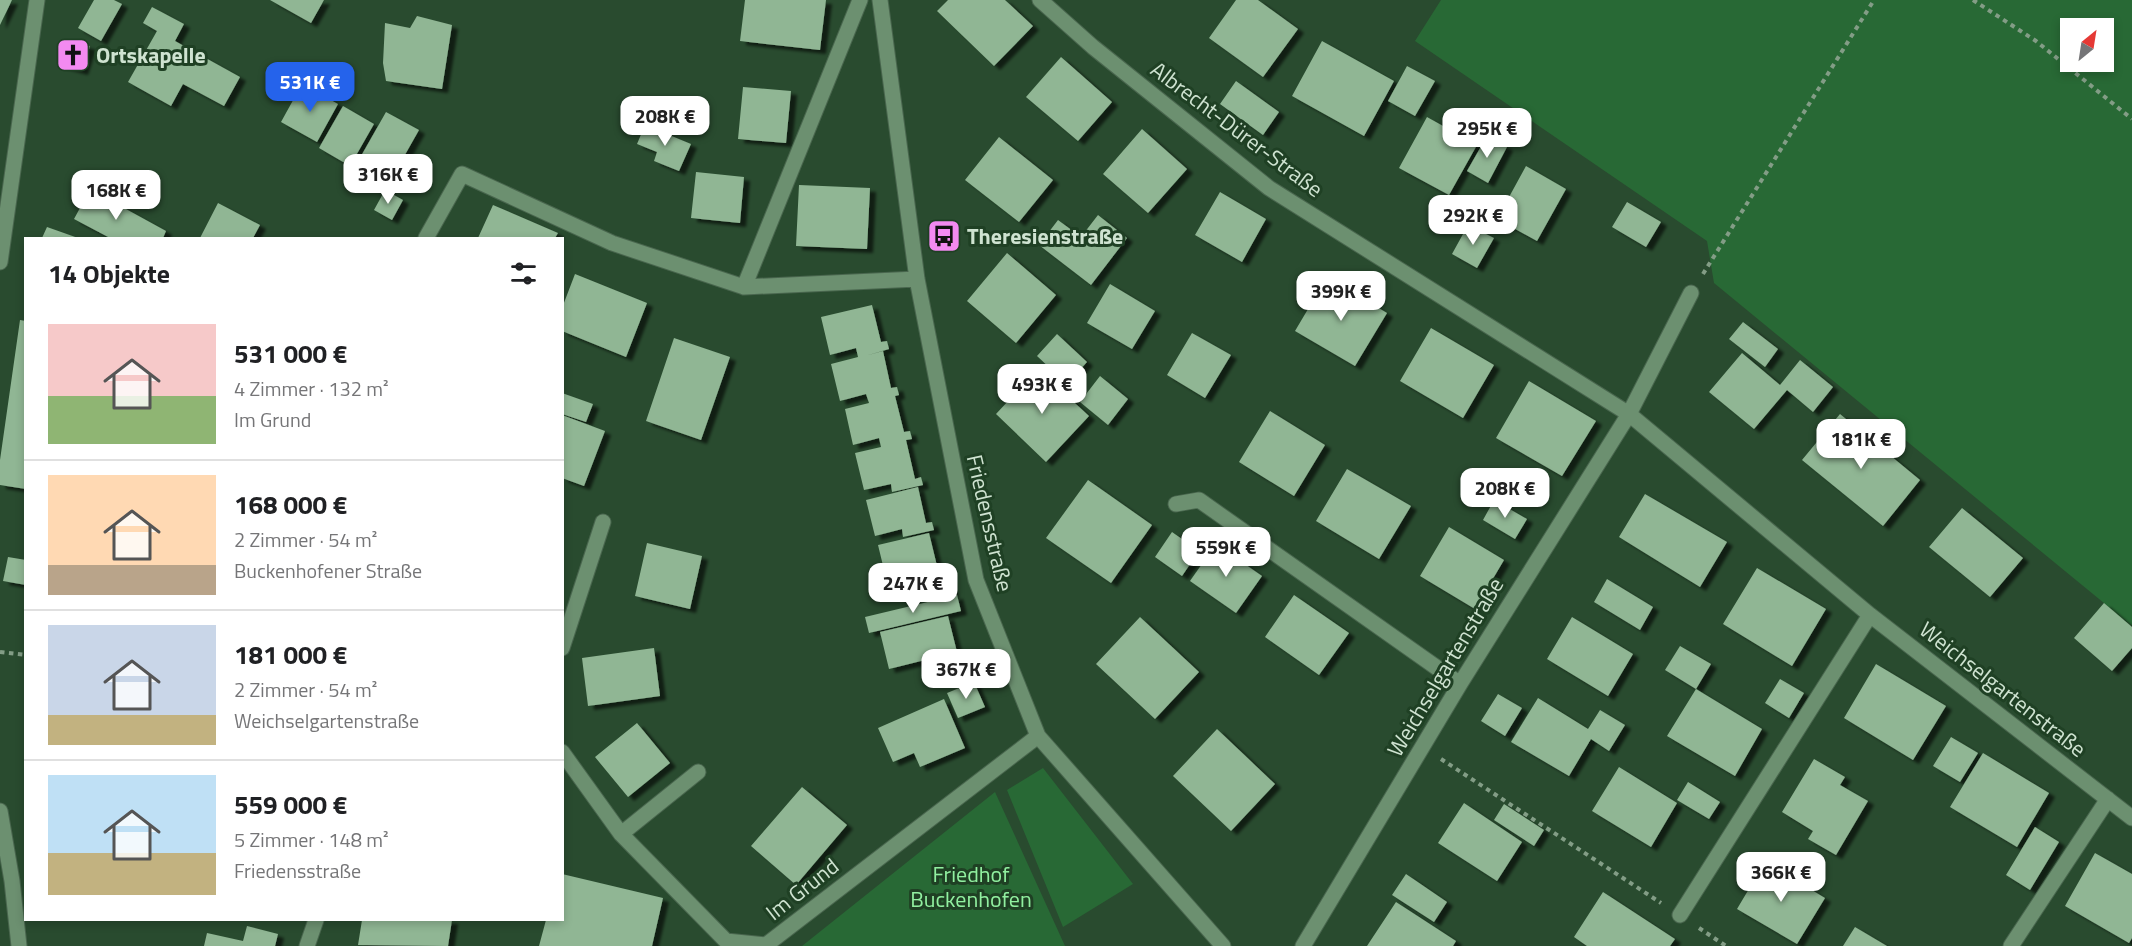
<!DOCTYPE html>
<html lang="de">
<meta charset="utf-8">
<style>
:root{--surface:#fff;--page:#f2f2f2;--text:#202124;--muted:#757577;--line:#e0e0e0;--accent:#2563eb}
body{margin:0;font-family:"Titillium Web",sans-serif;background:var(--page);color:var(--text);height:100vh;display:flex;flex-direction:column;font-size:22px;white-space:nowrap}
*{box-sizing:border-box;margin:0}
p{font-size:20px;color:var(--muted)}
.icon{flex:none;width:33px;height:33px;fill:none;stroke:currentColor;stroke-width:2;stroke-linecap:round;stroke-linejoin:round}
.map{position:relative;flex:1;overflow:hidden}
.panel{position:absolute;left:24px;top:237px;width:540px;height:684px;display:flex;flex-direction:column;background:var(--surface);border-radius:0px;box-shadow:0 3px 9px #0003}
.panel>*{flex:none}
.needle{width:39px;rotate:30deg}
.tools{position:absolute;left:2060px;top:18px;display:grid;gap:12px}
.tools a{display:grid;place-items:center;width:54px;height:54px;border-radius:0px;background:var(--surface);box-shadow:0 3px 9px #0003;font-size:30px}
.price{position:absolute;translate:-50% -51px;padding:0 14px;border-radius:12px;background:#fff;color:#222;font-size:20px;line-height:39px;filter:drop-shadow(0 2px 3px #0008)}
.price::after{content:'';position:absolute;left:50%;top:36px;width:18px;height:14px;margin-left:-9px;background:inherit;clip-path:polygon(0 0,100% 0,50% 100%)}
.price.current{background:var(--accent);color:#fff}
ul{padding:0;list-style:none}
li{display:flex;align-items:center;gap:18px;height:150px;padding:0 24px}
li+li{border-top:2px solid var(--line)}
li span{display:grid;place-items:center;flex:none;width:168px;height:120px;border-radius:0px;color:#555}
li>.icon{margin-inline-start:auto}
span .icon{width:72px;height:72px;fill:#fffc;stroke-width:1}
li b{font-size:26px}
h2{display:flex;justify-content:space-between;align-items:center;height:72px;padding:0 24px;font-size:26px}
.map>svg:first-child{display:block}
</style>
<div class="map">
<svg width="2132" height="946" viewBox="0 0 2132 946">
<defs>
<filter id="shadow"><feDropShadow dx="6" dy="4" stdDeviation="1.5" flood-color="#0009"/></filter>
</defs>
<rect width="100%" height="100%" fill="#294b2f"/>
<!-- green -->
<path fill="#286935" fill-rule="evenodd" d="M1441,0H2132V626L1714,283L1707,241L1415,41ZM2103,28V62H2070V28Z
M1043,768L1133,884L1063,927L1007,790Z
M995,792L1065,946H802Z"/>
<!-- building -->
<path fill="#90b694" filter="url(#shadow)" d="M0,0H12L0,25Z
M94,0H114L122,4L101,41L78,28Z
M270,0H324L311,23Z
M745,0H826L820,50L740,41Z
M948,0H1005L1033,26L994,66L937,11Z
M1236,0H1258L1298,29L1263,77L1209,38Z
M152,7L184,24L175,41L240,77L224,106L183,84L171,106L128,82L157,31L143,23Z
M417,16L452,25L442,89L386,81L383,63L385,23L410,28Z
M64,39L90,46L82,71L57,64Z
M1322,41L1394,81L1364,136L1292,96Z
M1061,57L1112,102L1078,141L1026,97Z
M1407,66L1435,81L1415,116L1388,101Z
M1236,81L1279,112L1263,135L1220,104Z
M302,84L338,104L317,142L281,122Z
M743,87L791,91L786,143L738,139Z
M343,106L374,124L350,166L319,148Z
M386,112L419,130L385,190L352,172Z
M1427,117L1477,145L1449,195L1399,168Z
M645,125L691,144L679,171L654,161L657,152L637,144Z
M1142,129L1187,169L1148,213L1103,174Z
M1487,136L1507,147L1488,183L1467,171Z
M999,137L1053,180L1019,222L965,180Z
M1526,166L1566,189L1537,241L1497,219Z
M696,172L744,177L740,223L691,218Z
M799,185L870,188L867,249L796,246Z
M385,190L403,200L392,220L374,210Z
M1220,192L1266,219L1242,262L1195,235Z
M87,195L112,209L115,203L166,231L163,238H110L74,219Z
M1627,202L1661,222L1646,247L1612,227Z
M218,203L260,225L253,238H200Z
M493,205L558,233L555,238H478Z
M1098,215L1127,238L1091,285L1039,245L1058,220L1081,237Z
M1468,225L1494,238L1477,268L1452,254Z
M47,227L78,238H42Z
M1007,253L1056,295L1016,343L967,301Z
M575,274L647,303L626,357L562,331V308Z
M1327,277L1387,313L1355,366L1295,331Z
M1110,284L1155,311L1132,349L1087,323Z
M872,305L881,342L887,341L889,349L865,356L883,351L891,388L897,387L899,395L895,396L904,432L910,431L912,439L906,440L915,479L921,477L923,485L892,492L891,484L864,490L855,453L881,447L879,438L853,445L845,409L869,403L866,394L840,401L831,364L858,357L856,348L830,355L821,317Z
M20,320L26,321V489L0,485V460Z
M1743,322L1778,349L1765,367L1729,339Z
M1431,328L1494,365L1463,418L1400,381Z
M1192,333L1231,355L1205,398L1167,375Z
M1057,334L1087,362L1067,384L1037,356Z
M674,338L730,357L701,440L646,421Z
M1742,353L1780,385L1800,360L1833,387L1813,412L1787,390L1754,429L1709,392Z
M1038,369L1089,416L1046,462L996,414Z
M1100,376L1128,399L1108,425L1080,402Z
M1529,381L1596,421L1562,476L1496,438Z
M562,393L593,404L586,422L562,414Z
M1270,411L1325,445L1294,496L1239,462Z
M1840,414L1920,480L1883,526L1802,460Z
M562,415L605,431L584,486L562,478Z
M1347,469L1411,506L1379,559L1316,521Z
M1088,480L1152,525L1111,583L1046,538Z
M918,487L926,523L932,522L934,530L903,537L902,529L875,536L866,500Z
M1645,494L1727,542L1700,587L1619,537Z
M1494,500L1527,519L1515,539L1483,520Z
M1962,508L2023,558L1990,597L1929,547Z
M1449,527L1504,560L1475,609L1420,576Z
M1172,532L1199,551L1182,576L1155,557Z
M929,533L938,570L944,569L946,576L915,584L913,576L887,582L878,545Z
M647,543L702,556L690,609L635,596Z
M1216,544L1262,576L1236,613L1190,581Z
M8,557L26,560V585L3,581Z
M1757,568L1826,609L1792,666L1723,624Z
M948,577L953,594L922,601L918,585Z
M1607,579L1653,607L1640,630L1594,602Z
M957,595L961,611L869,633L865,617Z
M1294,595L1349,633L1319,675L1265,637Z
M2104,603L2132,627V648L2112,671L2074,638Z
M948,616L957,652L889,669L880,632Z
M1140,617L1199,672L1155,719L1096,664Z
M1572,617L1633,654L1608,696L1547,659Z
M1680,646L1711,664L1696,689L1665,670Z
M654,648L660,696L588,706L582,658Z
M1876,664L1946,706L1913,760L1844,718Z
M1780,679L1804,693L1789,718L1765,703Z
M974,682L985,707L958,718L947,693Z
M1696,689L1762,729L1735,776L1667,736Z
M1498,694L1522,708L1505,736L1481,721Z
M1538,698L1588,729L1600,710L1625,725L1609,751L1591,739L1569,776L1511,742Z
M944,699L965,748L920,767L914,753L893,762L878,728Z
M637,723L670,763L628,797L595,757Z
M1217,729L1275,784L1231,831L1173,776Z
M1951,737L1978,753L1960,782L1933,766Z
M1983,753L2049,793L2017,847L1950,807Z
M1814,759L1845,777L1840,785L1868,801L1836,855L1808,839L1813,831L1782,812Z
M1619,767L1677,803L1651,847L1592,811Z
M1688,782L1720,802L1709,819L1677,800Z
M802,787L847,825L796,885L751,846Z
M1464,803L1522,842L1497,881L1438,843Z
M1504,804L1544,830L1534,846L1494,820Z
M2035,827L2059,842L2030,890L2006,875Z
M2095,853L2132,874V938L2129,943L2065,906Z
M1765,862L1825,898L1797,944L1737,909Z
M562,874L663,898L652,946H539L546,920H562Z
M1406,874L1447,902L1434,922L1392,895Z
M1603,892L1675,939L1670,946H1587L1574,937Z
M1396,902L1456,941L1453,946H1367Z
M362,920H452L448,946L358,945Z
M247,926L278,934L275,946H204L207,933L243,941Z
M1855,927L1887,946H1843Z"/>
<g fill="none" stroke-linecap="round" stroke-linejoin="round">
<!-- minor casing -->
<g stroke="#49664e" stroke-width="17">
<path id="minor" d="M880,0L917,279L976,580L1038,736L1223,946
M1040,0L1093,47L1269,188L1629,414L1870,615L2132,818
M426,238L462,174L612,243L744,287L917,279
M0,262L37,0
M744,287L860,0
M1176,504L1199,500L1460,684
M562,648L603,522
M562,752L621,834L726,941L766,945L1038,736
M0,811L12,881L19,946
M621,834L698,772
M1680,915L1870,615
M307,946L316,920
M1303,946L1460,684L1629,414L1691,293
M2011,946L2108,799"/>
</g>
<!-- path -->
<path stroke="#839d86" stroke-width="4" stroke-dasharray="4.5 4.5" stroke-linecap="butt" d="M1973,0L2036,41L2132,119
M1703,274L1874,0
M0,652L26,655
M1441,759L1661,903
M1699,928L1726,946"/>
<!-- minor -->
<use href="#minor" stroke="#6c9070" stroke-width="15"/>
</g>
<!-- icons -->
<defs>
<g id="church-square" transform="scale(1.725)"><rect x="-9" y="-9" width="18" height="18" rx="4" fill="#f38af1" stroke="#1f4024"/><path d="M-1.2-6h2.4v3.5h3.3v2.4h-3.3V6h-2.4V-.1h-3.3v-2.4h3.3Z" fill="#111"/></g>
<g id="bus-square" transform="scale(1.725)"><rect x="-9" y="-9" width="18" height="18" rx="4" fill="#f38af1" stroke="#1f4024"/><path d="M-5-6H5V4H4V6H2V4H-2V6H-4V4H-5ZM-3.5-4V0h7V-4ZM-3.5 1.2v1.5H-2V1.2ZM2 1.2v1.5H3.5V1.2Z" fill="#111"/></g>
</defs>
<g fill-rule="evenodd">
<use href="#church-square" x="73" y="55"/>
<use href="#bus-square" x="944" y="236"/>
</g>
<g text-anchor="middle" dominant-baseline="central" stroke-width="6" stroke-linejoin="round" paint-order="stroke">
<!-- poi labels -->
<g font-size="22" font-weight="bold" fill="#cfe3d1" stroke="#1f4024" text-anchor="start">
<text x="96" y="55">Ortskapelle</text>
<text x="967" y="236">Theresienstraße</text>
</g>
<!-- street labels -->
<g font-size="22" fill="#cfe3d1" stroke="#1f4024">
<text transform="translate(1237 129) rotate(37)">Albrecht-Dürer-Straße</text>
<text transform="translate(990 523) rotate(77)">Friedensstraße</text>
<text transform="translate(1445 667) rotate(-59)">Weichselgartenstraße</text>
<text transform="translate(2003 689) rotate(38)">Weichselgartenstraße</text>
<text transform="translate(802 889) rotate(-38)">Im Grund</text>
</g>
<!-- park labels -->
<g font-size="22" fill="#91f0a0" stroke="#1f4024">
<text x="971" y="874">Friedhof<tspan x="971" dy="25">Buckenhofen</tspan></text>
</g>
</g>
</svg>
<div class="tools">
<a><svg class="needle" viewBox="-14 -14 28 28"><path d="M0-13l5 13h-10z" fill="#e53935"/><path d="M0 13l5-13h-10z" fill="#757577"/></svg></a>
</div>
<b class="price current" style="left:310px;top:113px">531K €</b>
<b class="price" style="left:665px;top:147px">208K €</b>
<b class="price" style="left:1487px;top:159px">295K €</b>
<b class="price" style="left:388px;top:205px">316K €</b>
<b class="price" style="left:116px;top:221px">168K €</b>
<b class="price" style="left:1473px;top:246px">292K €</b>
<b class="price" style="left:1341px;top:322px">399K €</b>
<b class="price" style="left:1042px;top:415px">493K €</b>
<b class="price" style="left:1861px;top:470px">181K €</b>
<b class="price" style="left:1505px;top:519px">208K €</b>
<b class="price" style="left:1226px;top:578px">559K €</b>
<b class="price" style="left:913px;top:614px">247K €</b>
<b class="price" style="left:966px;top:700px">367K €</b>
<b class="price" style="left:1781px;top:903px">366K €</b>
<section class="panel">
<h2>14 Objekte<svg class="icon" aria-label="filters" viewBox="0 0 24 24"><path d="M4 7h16M4 17h16"/><circle cx="9" cy="7" r="2"/><circle cx="15" cy="17" r="2"/></svg></h2>
<ul>
<li><span style="background:linear-gradient(#f6c9c9 60%,#8fb573 0)"><svg class="icon" aria-label="home" viewBox="0 0 24 24"><path d="M3 11l9-7 9 7M6 9v11h12V9"/></svg></span><div><b>531 000 €</b><p>4 Zimmer · 132 m²</p><p>Im Grund</p></div></li>
<li><span style="background:linear-gradient(#ffd9b3 75%,#b9a48a 0)"><svg class="icon" aria-label="home" viewBox="0 0 24 24"><path d="M3 11l9-7 9 7M6 9v11h12V9"/></svg></span><div><b>168 000 €</b><p>2 Zimmer · 54 m²</p><p>Buckenhofener Straße</p></div></li>
<li><span style="background:linear-gradient(#c9d6e8 75%,#c2b280 0)"><svg class="icon" aria-label="home" viewBox="0 0 24 24"><path d="M3 11l9-7 9 7M6 9v11h12V9"/></svg></span><div><b>181 000 €</b><p>2 Zimmer · 54 m²</p><p>Weichselgartenstraße</p></div></li>
<li><span style="background:linear-gradient(#bfe0f5 65%,#c2b280 0)"><svg class="icon" aria-label="home" viewBox="0 0 24 24"><path d="M3 11l9-7 9 7M6 9v11h12V9"/></svg></span><div><b>559 000 €</b><p>5 Zimmer · 148 m²</p><p>Friedensstraße</p></div></li>
</ul>
</section>
</div>
